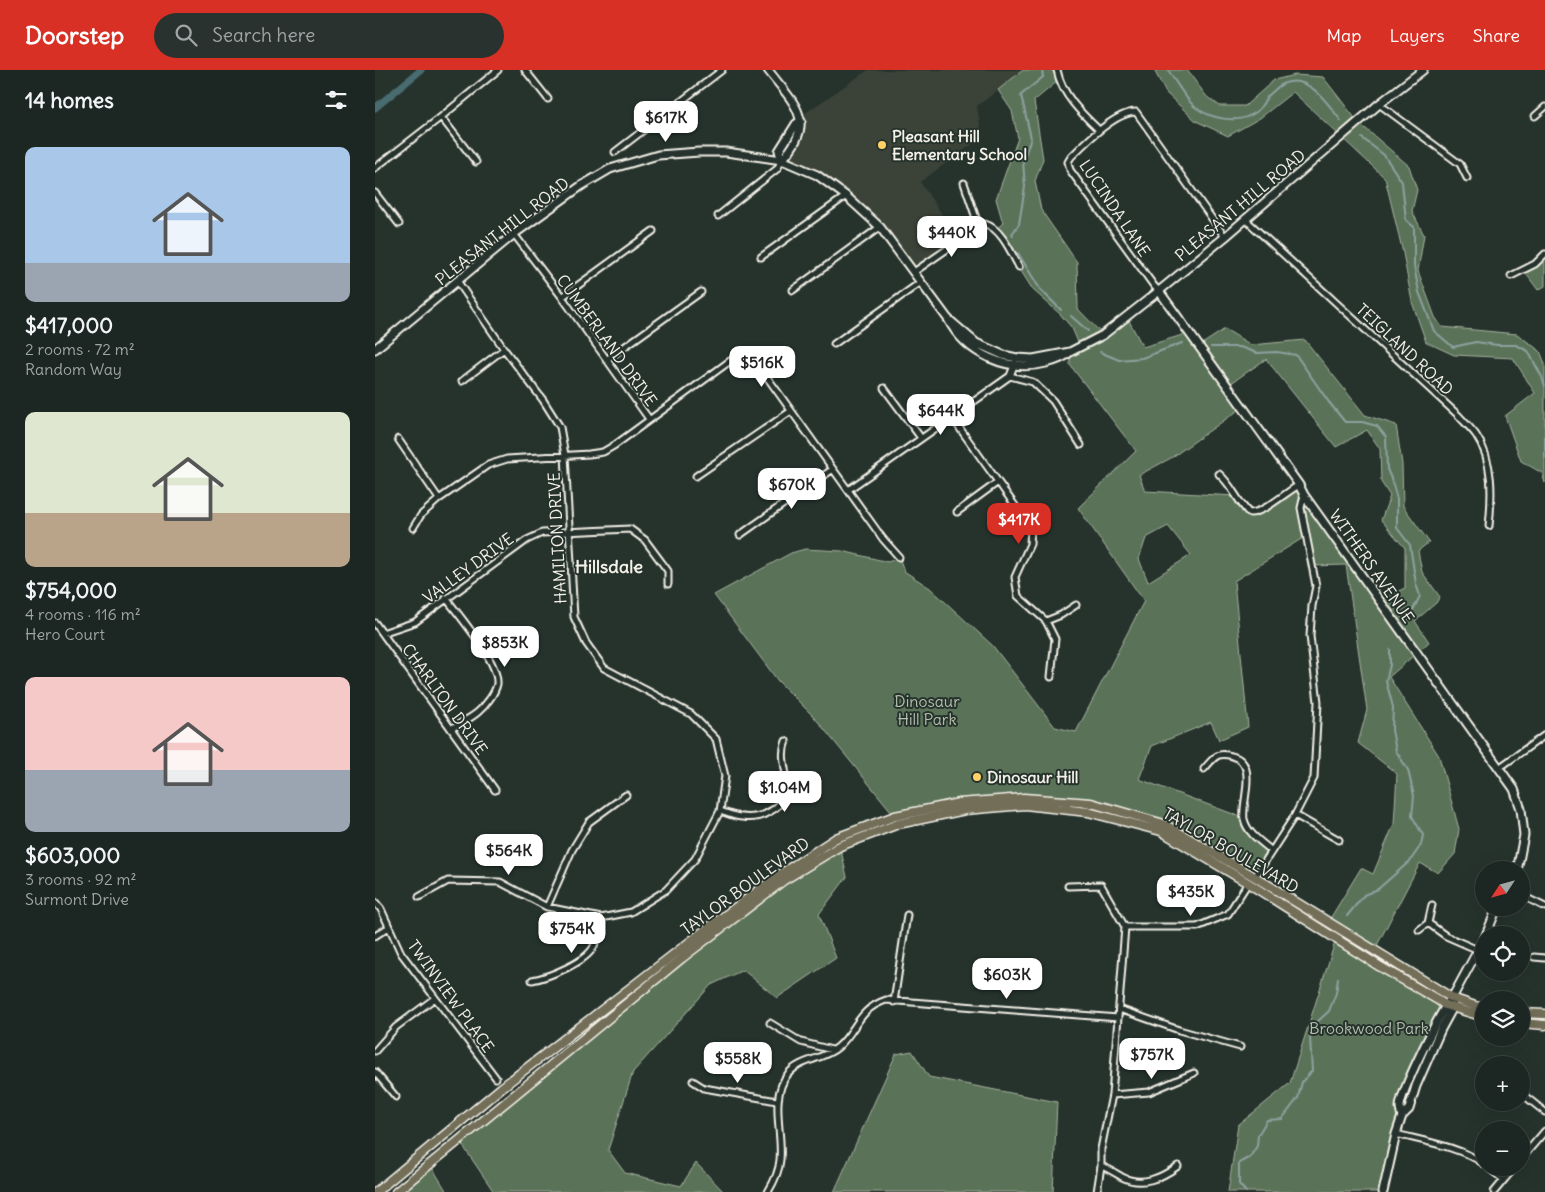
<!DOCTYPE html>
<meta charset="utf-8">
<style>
:root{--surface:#1c2622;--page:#29322f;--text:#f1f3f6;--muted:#a0a5a5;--line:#3a4340;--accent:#d93025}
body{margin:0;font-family:Delius,sans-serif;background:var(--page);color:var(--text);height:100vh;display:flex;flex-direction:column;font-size:19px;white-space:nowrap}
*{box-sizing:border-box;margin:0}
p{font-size:16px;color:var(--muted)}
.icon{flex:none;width:28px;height:28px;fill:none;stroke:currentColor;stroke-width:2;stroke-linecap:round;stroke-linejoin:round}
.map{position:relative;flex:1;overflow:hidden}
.sheet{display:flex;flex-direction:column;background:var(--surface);width:375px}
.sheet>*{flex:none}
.needle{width:32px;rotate:234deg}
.fabs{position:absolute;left:1100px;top:791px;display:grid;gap:10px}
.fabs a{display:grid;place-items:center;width:55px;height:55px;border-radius:50%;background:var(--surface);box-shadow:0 5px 20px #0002,0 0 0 1px var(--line);font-size:25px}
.price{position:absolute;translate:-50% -42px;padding:0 11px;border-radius:10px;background:#fff;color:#222;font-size:16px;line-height:32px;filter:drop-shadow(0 1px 2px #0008)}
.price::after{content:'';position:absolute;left:50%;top:30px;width:15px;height:11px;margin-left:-8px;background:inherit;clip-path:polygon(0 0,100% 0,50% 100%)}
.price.current{background:var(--accent);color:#fff}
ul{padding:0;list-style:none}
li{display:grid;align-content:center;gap:10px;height:265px;padding:0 25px}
li span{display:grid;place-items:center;height:155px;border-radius:10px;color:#555}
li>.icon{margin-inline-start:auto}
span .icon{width:90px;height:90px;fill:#fffc;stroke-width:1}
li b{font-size:21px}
h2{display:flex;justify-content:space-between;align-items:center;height:60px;padding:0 25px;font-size:21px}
header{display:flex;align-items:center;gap:30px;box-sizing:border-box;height:70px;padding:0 25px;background:var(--accent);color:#fff}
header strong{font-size:24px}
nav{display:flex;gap:28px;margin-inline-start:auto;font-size:18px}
.search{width:350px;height:45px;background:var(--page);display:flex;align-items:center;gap:12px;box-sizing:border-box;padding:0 18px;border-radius:28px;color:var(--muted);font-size:19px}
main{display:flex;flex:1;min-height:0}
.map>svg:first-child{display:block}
</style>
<header>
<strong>Doorstep</strong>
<div class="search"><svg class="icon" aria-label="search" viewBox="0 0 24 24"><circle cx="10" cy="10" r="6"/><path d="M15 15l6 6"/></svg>Search here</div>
<nav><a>Map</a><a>Layers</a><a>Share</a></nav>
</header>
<main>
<section class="sheet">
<h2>14 homes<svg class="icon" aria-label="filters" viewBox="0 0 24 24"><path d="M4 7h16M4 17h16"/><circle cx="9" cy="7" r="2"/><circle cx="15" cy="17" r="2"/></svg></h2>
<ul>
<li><span style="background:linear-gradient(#a9c7e8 75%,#9aa5b1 0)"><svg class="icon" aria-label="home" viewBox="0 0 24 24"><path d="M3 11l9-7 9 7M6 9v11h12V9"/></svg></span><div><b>$417,000</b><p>2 rooms · 72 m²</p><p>Random Way</p></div></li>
<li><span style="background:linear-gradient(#dfe7d0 65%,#b9a48a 0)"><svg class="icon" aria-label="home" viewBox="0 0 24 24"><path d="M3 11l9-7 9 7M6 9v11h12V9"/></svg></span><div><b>$754,000</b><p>4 rooms · 116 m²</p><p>Hero Court</p></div></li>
<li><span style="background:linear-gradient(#f6c9c9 60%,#9aa5b1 0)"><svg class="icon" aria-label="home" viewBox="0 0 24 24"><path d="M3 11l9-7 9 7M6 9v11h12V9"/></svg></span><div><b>$603,000</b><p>3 rooms · 92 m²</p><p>Surmont Drive</p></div></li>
</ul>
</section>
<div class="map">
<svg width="1170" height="1122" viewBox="0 0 1170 1122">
<rect width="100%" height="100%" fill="#26332d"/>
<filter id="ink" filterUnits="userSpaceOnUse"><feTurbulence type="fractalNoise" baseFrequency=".02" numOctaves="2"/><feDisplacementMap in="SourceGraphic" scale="10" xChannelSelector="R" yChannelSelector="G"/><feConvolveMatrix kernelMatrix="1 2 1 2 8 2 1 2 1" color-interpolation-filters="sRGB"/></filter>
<g filter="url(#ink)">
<!-- built -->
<path fill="#3a4339" d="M493,0H644L646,3L602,36L607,67L545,112L585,171L538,200L505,157L442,105L407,90L427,58L426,46Z"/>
<!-- green -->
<path fill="#5a7358" stroke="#a7b2a0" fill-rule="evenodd" d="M648,0H679L684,10L659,31L668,89L660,111L666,140L702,192L703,239L728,265L752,247L768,277L814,263L824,276L850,259L876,275L930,270L990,345L1021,355L1027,394L1028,436L1054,472L1043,481L1047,502L1065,527L1061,533L1040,551L1054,572L1014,607L1064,686L1084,759L1080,784L1063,803L1045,793L999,881L953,852L986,798L998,804L1019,754L1022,704L983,673L992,640L971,495L937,496L931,466L859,511L873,657L844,670L836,652L777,676L764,709L869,748L873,758L897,781L880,807L789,754L716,733L649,728L584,733L520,746L440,648L403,611L339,525L416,483L430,479L467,481L513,492L524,487L529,501L555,518L618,576L680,657L701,662L769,531L703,438L761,381L695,295V282L705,277L697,258L685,244L658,220L620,160L628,153L621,129L643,68L637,41L623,20ZM891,289L961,377L992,360L1005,379L1006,412L1015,426L1006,450L1030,478V518L1005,530L924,415L880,444L868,437L861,426L770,421L764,405L796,388L868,337L852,316ZM793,456L816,485L773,512L764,489L771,468Z
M779,0H812L832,27L845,36H870L899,10L920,5L948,7L983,52L1034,96L1042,120L1037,141L1049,165L1043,201L1060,247L1067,257L1142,264L1165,281L1170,294V413L1167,403L1146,391L1130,346L1160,323L1138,288L1079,285L1051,272L1037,232L1028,183L1010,108L918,22L885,48L853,66L821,51L791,23Z
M1170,184V216L1163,220L1149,201Z
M465,776L472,807L444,844L461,888L402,928L368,900L336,915L258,1002L233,1080L250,1103L306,1116L321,1093L349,1122H119L84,1070L409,810Z
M961,869L1070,935L1025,1037L1027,1046L1008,1122H853L863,1055L915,1013Z
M537,981L554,1007L682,1032L678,1122H459L521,984Z
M55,1094L72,1122H21Z"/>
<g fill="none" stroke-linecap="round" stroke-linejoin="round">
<!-- stream -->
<path stroke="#8da1a0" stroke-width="2" d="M793,0C801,12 810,28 820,37C836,49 864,55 881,42C887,38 889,29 895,24C899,21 905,14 910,13C934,4 954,35 966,51
M987,68L1009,85L1027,112L1031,150L1039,157V196L1044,222L1059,261L1078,277L1101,272L1122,275H1141L1153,281L1167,307L1170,316
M638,166L637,164L644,154L650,117L648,91L656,68L646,25L668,7L667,0
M643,183L665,219L686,240
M696,246L713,261
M836,277H865L882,283L902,282L921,285L953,331L970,352H987L1002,356L1011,367L1012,399L1017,411L1022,429V458L1035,475L1041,514L1045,526L1031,554
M725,282L744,290L767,288L807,273
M1170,359V388
M972,846L989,825L1003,819L1035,791L1046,775L1048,765L1037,746L1039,726L1033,700L1021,681L1017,660L1018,637L1011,611L1015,595V580
M871,1122L864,1114V1093L875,1087L882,1076L883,1065L892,1050L907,1049L923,1028L927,1012L937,1001L935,968L941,953L954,941L961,923L963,908"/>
<!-- canal -->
<path stroke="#496c70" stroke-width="7" d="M0,38L46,0"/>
<!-- street casing -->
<g stroke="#f4f1e8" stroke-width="9">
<path id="street" d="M150,0L173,29
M682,0C687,25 706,43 724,60
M1004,34L1085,94L1092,108
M1160,46L1170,37
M66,47L101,92
M240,82L347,0
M0,98L66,47L123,0
M589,113L604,157L610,154C626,158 637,184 644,197
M0,123L24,154
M343,146L402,99L407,90
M870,149L1083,345C1089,352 1096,358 1101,365C1119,391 1117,427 1114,456
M139,164L187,227L274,349
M386,187L471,126
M539,202L604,157
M1136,206L1160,194L1170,184
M418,220L505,157
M784,221L779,216L695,100L693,92L696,87C710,73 740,42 761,42L850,167
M187,227L278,161
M459,274L546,212
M231,290L326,222
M635,306L658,312L678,331L706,375
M87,311L129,279
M509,318L546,368
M576,346L656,458L655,474L640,507L643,526L671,551L680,569L676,607
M23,369L64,429
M844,404C857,415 862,431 874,443C888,444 911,422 924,415
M321,406L416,341
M473,420L635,306L640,293
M582,442L623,412
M38,458L46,445L64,429L113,395L132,389L214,384L228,382L240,375L355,291L370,288L382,293L508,469L524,487
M365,465L458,399
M71,528C85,547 124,592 122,614C120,624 110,636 103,642C95,649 85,653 76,659
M671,551L686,545L701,535
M0,553L120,720
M7,563L40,552L152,470L167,463L255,459L270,470L293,501V514
M1124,698L1170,665
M829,699C839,688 842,681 857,686C884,693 866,731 869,749C872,763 886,772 897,781
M345,741C352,743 360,747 367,747C388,750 413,736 412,713C411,698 405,685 411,671
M920,745L964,770
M880,807L920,745L939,708L943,632L935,566L937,536L941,516L926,438L929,425
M693,816L726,815L750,857
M1146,825L1170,837
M44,827L73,811L125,812L172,837L226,848L256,842L291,820L320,789L345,741L350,706L341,669L316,644L229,598L211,573L199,547L190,385L185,357L168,330L129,279L83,212
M0,832L6,839L26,883L121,1008
M172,837L197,780L214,752L251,725
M1053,853L1071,866L1103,880
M750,857H822L853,844L873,813
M1044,860L1053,853L1057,835
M0,866L14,857
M1159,887L1170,888
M157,910C174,907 212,892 219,876C222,867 224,857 226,848
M519,932L532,845
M744,939L804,960L865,977
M395,953L426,972L457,980
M0,981L21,957L60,928
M0,1002L21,1027
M1106,1006L1109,1007
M318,1011L329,1018L402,1031
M1146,1023L1170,1042
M737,1025L774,1022L819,1003
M1021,1064C1048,1071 1086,1077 1109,1094
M1146,1089L1170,1061
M726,1096C733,1098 740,1103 747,1107C767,1117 786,1108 803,1096
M1114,1098L1129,1110
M393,1122C399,1112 404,1102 405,1090C408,1062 394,1028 413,1004C425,989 448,990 463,977C483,959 482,940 511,930L743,948
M722,1122L726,1096V1079L737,1025L750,857
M1119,1122L1139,1098"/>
</g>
<!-- secondary casing -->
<g stroke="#f4f1e8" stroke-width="11">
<path id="secondary" d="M393,0C419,34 443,51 407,90
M407,90L404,81L421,54L426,51
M784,221L924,415L929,425L1139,719L1146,739L1149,765L1143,796L1141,800
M0,279L139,164L206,116L235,99L283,85L324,82H351L407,90L442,105L471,126L505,157L573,249
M695,282L658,289L642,288L628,285L601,273L573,249C591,284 633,303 671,293C679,291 689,288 695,282L728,265L784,221L850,167L1004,34L1048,0
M1111,865L1122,838
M1077,928L1109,869
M1008,1122L1021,1064L1027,1046L1034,1039L1041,1016L1066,959L1078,937L1077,928C1066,939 1024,1025 1025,1038C1025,1041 1026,1043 1027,1046"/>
</g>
<!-- primary casing -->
<g stroke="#f4f1e8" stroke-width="11">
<path id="primary" d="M1146,943L1170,944
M1146,953L1170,955
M1,1122L126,1018L325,864L407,803L461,768L520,746L584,733L649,728L716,733L789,754L880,807L1077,928L1100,936L1109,938
M21,1122L307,888L409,810L465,776L523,754L590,740L650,735L713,742L786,761L873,813L1004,896L1063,930L1070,935L1109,947"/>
</g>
<!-- street -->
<use href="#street" stroke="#26332d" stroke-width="5"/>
<!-- secondary -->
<use href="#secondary" stroke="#26332d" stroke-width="7"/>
<!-- primary -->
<use href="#primary" stroke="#726e59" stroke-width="8"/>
</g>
</g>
<!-- markers -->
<g fill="#ffd166" stroke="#26332d" stroke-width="2">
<circle cx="507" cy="75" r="5"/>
<circle cx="602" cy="707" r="5"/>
</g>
<g text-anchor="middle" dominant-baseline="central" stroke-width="4" stroke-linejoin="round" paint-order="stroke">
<!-- poi labels -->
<g font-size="16" font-weight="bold" fill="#f4f1e8" stroke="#26332d" text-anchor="start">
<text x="517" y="66">Pleasant Hill<tspan x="517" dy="18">Elementary School</tspan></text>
<text x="612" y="707">Dinosaur Hill</text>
</g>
<!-- street labels -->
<g font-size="16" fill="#f4f1e8" stroke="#26332d">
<text transform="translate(865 135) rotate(-40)">PLEASANT HILL ROAD</text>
<text transform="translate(740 138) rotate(56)">LUCINDA LANE</text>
<text transform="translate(127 161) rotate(-38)">PLEASANT HILL ROAD</text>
<text transform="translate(232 270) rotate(54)">CUMBERLAND DRIVE</text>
<text transform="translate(1030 279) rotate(43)">TEIGLAND ROAD</text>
<text transform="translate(182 468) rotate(-93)">HAMILTON DRIVE</text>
<text transform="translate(997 496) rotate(55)">WITHERS AVENUE</text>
<text transform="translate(93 498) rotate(-36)">VALLEY DRIVE</text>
<text transform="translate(70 629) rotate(54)">CHARLTON DRIVE</text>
<text transform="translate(856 780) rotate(30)">TAYLOR BOULEVARD</text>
<text transform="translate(370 816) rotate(-36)">TAYLOR BOULEVARD</text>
<text transform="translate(76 926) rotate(54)">TWINVIEW PLACE</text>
</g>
<!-- park labels -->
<g font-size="16" fill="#b6bfae" stroke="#26332d">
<text x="552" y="631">Dinosaur<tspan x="552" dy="18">Hill Park</tspan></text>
<text x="994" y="958">Brookwood Park</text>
</g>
<!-- neighbourhood labels -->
<g font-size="18" font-weight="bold" fill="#f4f1e8" stroke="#26332d">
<text x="234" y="496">Hillsdale</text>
</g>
</g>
</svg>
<div class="fabs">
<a><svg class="needle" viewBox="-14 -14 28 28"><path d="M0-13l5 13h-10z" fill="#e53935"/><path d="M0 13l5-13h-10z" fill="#a0a5a5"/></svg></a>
<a><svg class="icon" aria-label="locate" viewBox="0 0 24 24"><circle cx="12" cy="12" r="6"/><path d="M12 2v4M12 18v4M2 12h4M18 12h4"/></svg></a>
<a><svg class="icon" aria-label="layers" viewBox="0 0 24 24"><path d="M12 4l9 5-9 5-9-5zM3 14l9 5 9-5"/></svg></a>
<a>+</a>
<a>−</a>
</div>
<b class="price" style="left:291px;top:73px">$617K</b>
<b class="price" style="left:577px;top:188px">$440K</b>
<b class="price" style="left:387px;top:318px">$516K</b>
<b class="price" style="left:566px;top:366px">$644K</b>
<b class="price" style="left:417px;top:440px">$670K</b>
<b class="price current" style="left:644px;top:475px">$417K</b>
<b class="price" style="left:130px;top:598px">$853K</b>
<b class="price" style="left:410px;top:743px">$1.04M</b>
<b class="price" style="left:134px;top:806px">$564K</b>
<b class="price" style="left:816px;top:847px">$435K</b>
<b class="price" style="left:197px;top:884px">$754K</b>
<b class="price" style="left:632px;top:930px">$603K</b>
<b class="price" style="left:777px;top:1010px">$757K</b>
<b class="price" style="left:363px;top:1014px">$558K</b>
</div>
</main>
